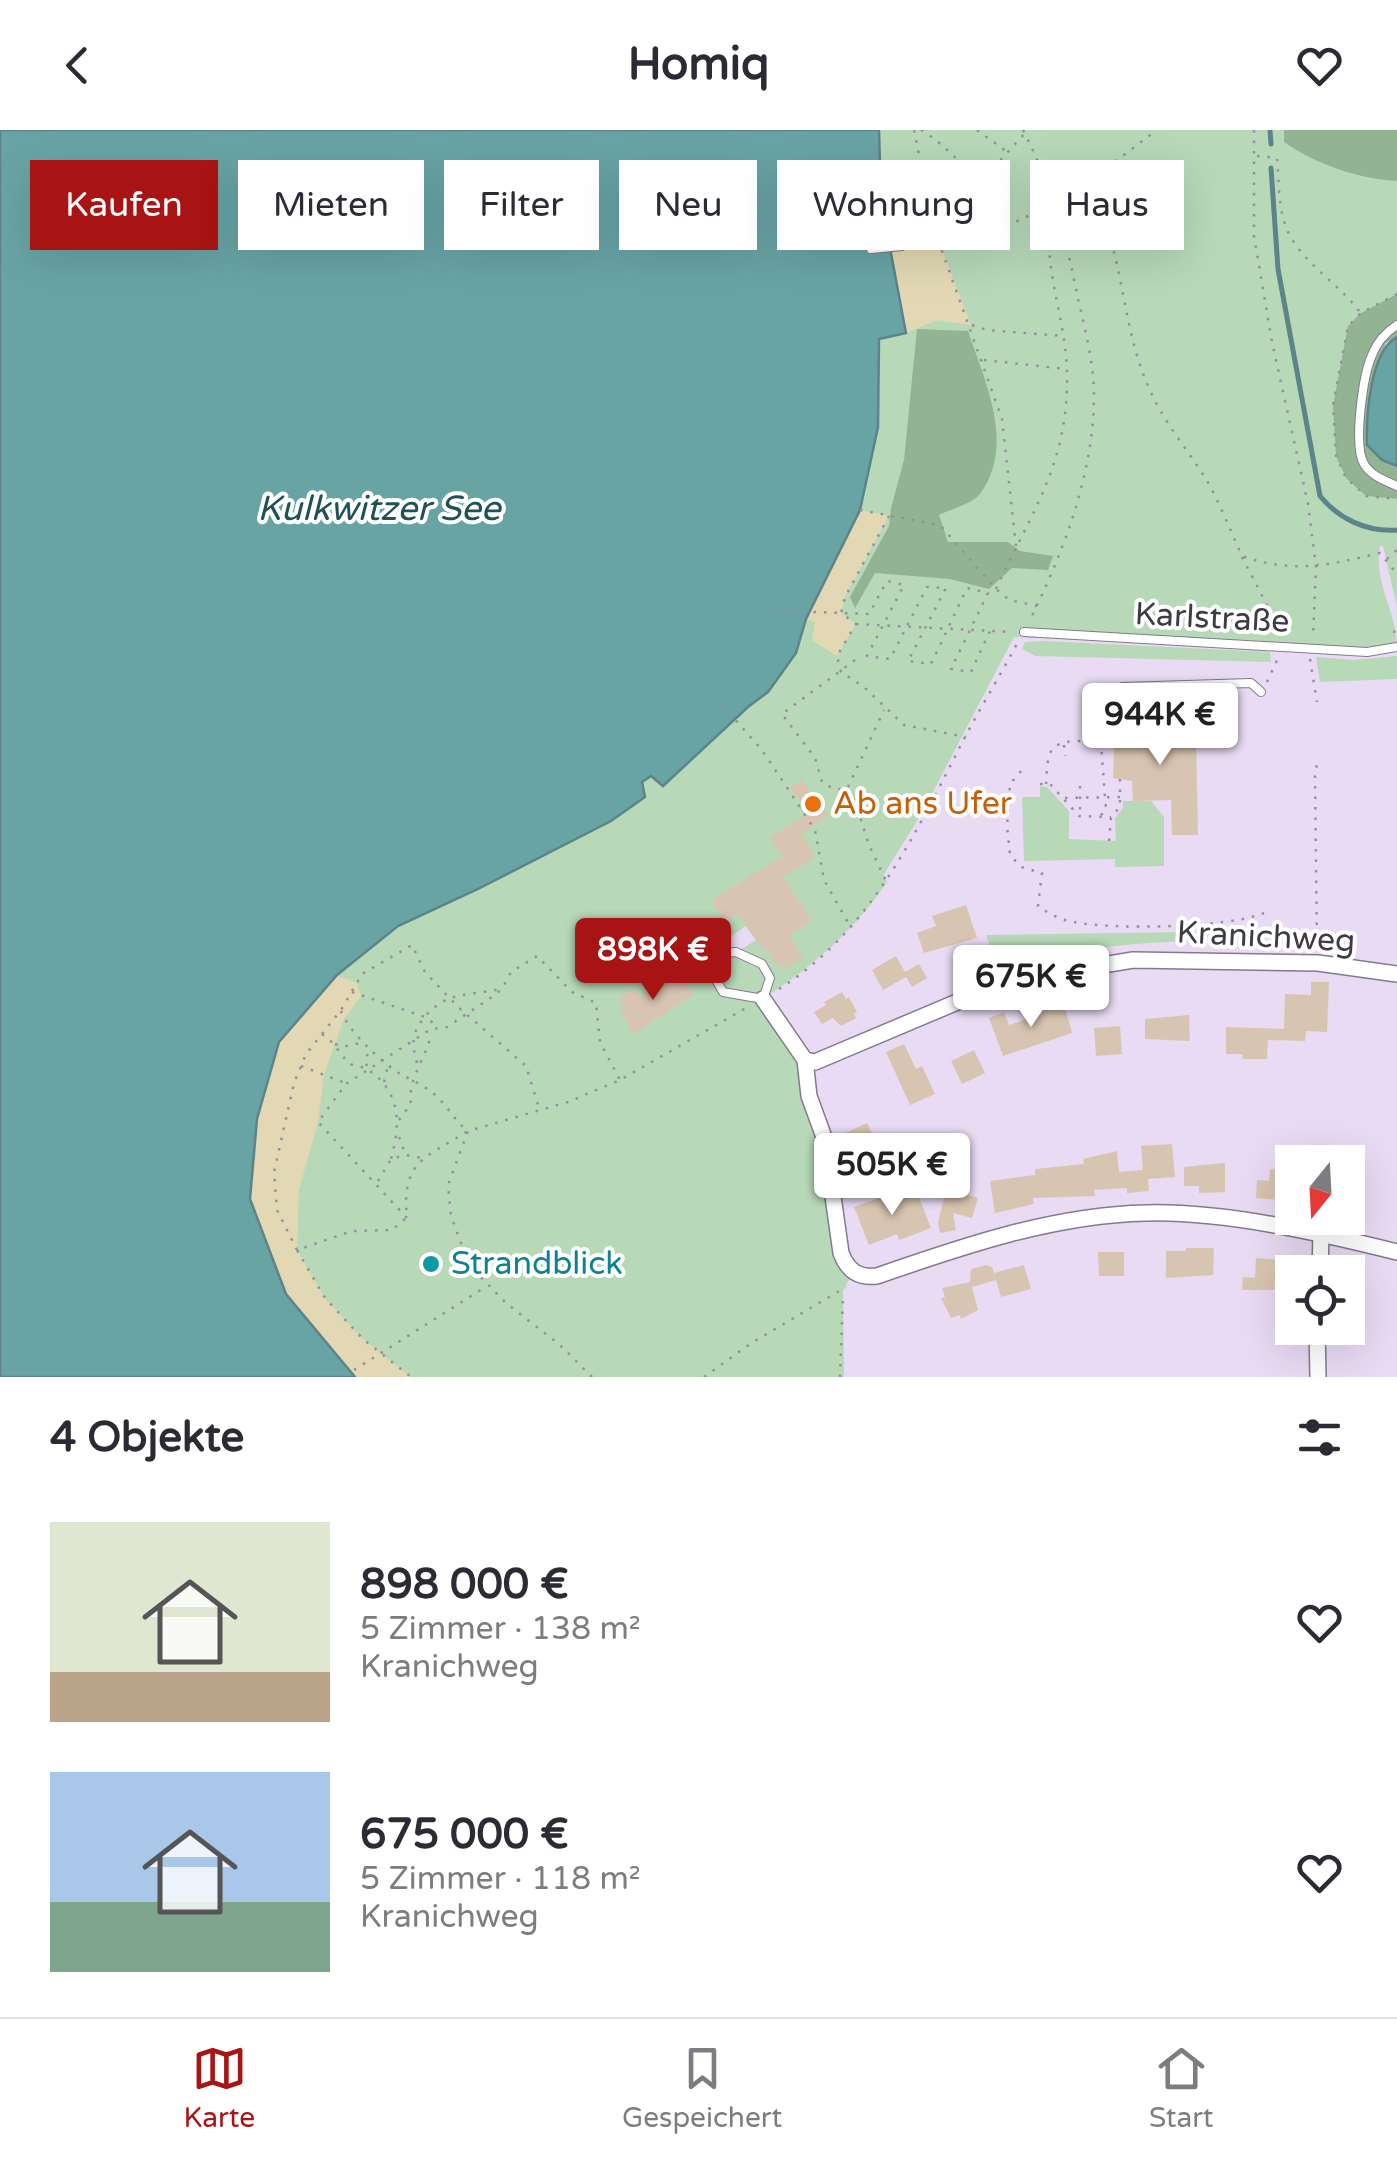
<!DOCTYPE html>
<html lang="de">
<meta charset="utf-8">
<style>
:root{--surface:#fff;--page:#f2f2f3;--text:#2b2b33;--muted:#7c7c81;--line:#e1e1e2;--accent:#a81314}
body{margin:0;font-family:"Varela Round",sans-serif;background:var(--page);color:var(--text);height:100vh;display:flex;flex-direction:column;font-size:38px;white-space:nowrap}
*{box-sizing:border-box;margin:0}
p{font-size:32px;color:var(--muted)}
.icon{flex:none;width:55px;height:55px;fill:none;stroke:currentColor;stroke-width:2;stroke-linecap:round;stroke-linejoin:round}
.map{position:relative;height:1247px;overflow:hidden}
.sheet{display:flex;flex-direction:column;background:var(--surface);flex:1}
.sheet>*{flex:none}
.banner{position:absolute;left:30px;top:30px;width:1338px;height:90px;display:flex;gap:20px}
.needle{width:65px;rotate:198deg}
.buttons{position:absolute;left:1275px;top:1015px;display:grid;gap:20px}
.buttons a{display:grid;place-items:center;width:90px;height:90px;border-radius:0px;background:var(--surface);box-shadow:0 10px 40px #0002;font-size:50px}
.price{position:absolute;translate:-50% -85px;padding:0 22px;border-radius:10px;background:#fff;color:#222;font-size:32px;line-height:65px;filter:drop-shadow(0 2px 5px #0008)}
.price::after{content:'';position:absolute;left:50%;top:60px;width:30px;height:22px;margin-left:-15px;background:inherit;clip-path:polygon(0 0,100% 0,50% 100%)}
.price.on{background:var(--accent);color:#fff}
ul{padding:0;list-style:none}
li{display:flex;align-items:center;gap:30px;height:250px;padding:0 50px}
li span{display:grid;place-items:center;flex:none;width:280px;height:200px;border-radius:0px;color:#555}
li>.icon{margin-inline-start:auto}
span .icon{width:120px;height:120px;fill:#fffc;stroke-width:1}
li b{font-size:42px}
h2{display:flex;justify-content:space-between;align-items:center;height:120px;padding:0 50px;font-size:42px}
.tag{padding:0 35px;border-radius:0px;background:var(--surface);box-shadow:0 10px 40px #0002;font-size:35px;line-height:90px}
.tag.on{background:var(--accent);color:#fff}
header{display:flex;justify-content:space-between;align-items:center;height:130px;padding:0 50px;background:var(--surface);font-size:45px;font-weight:800}
.dock{display:flex;justify-content:space-around;align-items:center;height:140px;border-top:2px solid var(--line);background:var(--surface);font-size:28px;color:var(--muted)}
.dock a{display:grid;justify-items:center;gap:5px}
.dock .on{color:var(--accent)}
.map>svg:first-child{display:block}
</style>
<header><svg class="icon" aria-label="back" viewBox="0 0 24 24"><path d="M15 5l-7 7 7 7"/></svg>Homiq<svg class="icon" aria-label="heart" viewBox="0 0 24 24"><path d="M12 20l-8-8c-3-5 5-10 8-4 3-6 11-1 8 4z"/></svg></header>
<div class="map">
<svg width="1397" height="1247" viewBox="0 0 1397 1247">
<rect width="100%" height="100%" fill="#e9dbf3"/>
<!-- green -->
<path fill="#b7d9b8" fill-rule="evenodd" d="M879,0H1284V12C1315,34 1358,49 1397,51V164L1361,183L1366,366L1397,369V477L1383,416H1380C1373,452 1397,482 1397,517L1367,522L1014,507L922,683L884,744L887,752C854,801 812,837 763,869L805,930L835,1091L853,1142L843,1161L844,1247H355L286,1164L236,1039L254,1018L337,845L398,796L511,742L641,658L642,652L651,645L663,656L743,582L799,514L806,489L860,380L878,297ZM746,796L756,810L686,854L679,842Z
M1044,511L1270,522L1271,532L1035,526L1022,519L1025,512Z
M1397,526V549L1320,552L1316,527L1353,530Z
M1040,656L1047,657L1069,681V709L1116,711L1115,688L1123,678V671H1151L1164,687V736L1115,737V729L1024,731L1022,667H1040Z
M1257,801V812C1168,808 1084,815 998,837L986,805Z"/>
<!-- forest -->
<path fill="#92b493" d="M1284,0H1397V51C1358,49 1315,34 1284,12Z
M1397,164V207L1386,213L1375,243L1367,294L1397,336V369L1366,366L1346,348L1336,326L1333,275L1348,196L1361,183Z
M917,199L968,201C985,252 1016,315 980,364C972,374 951,379 939,385L948,412H1008L1020,421L1053,426L1048,440L1012,438L989,459L950,449L875,443L855,478L850,467L889,396L891,378L904,330Z"/>
<!-- sand -->
<path fill="#e2d8b3" d="M905,63L922,64V77L932,93L971,195L937,190L906,203L881,70Z
M860,380L889,386L845,467L841,483L856,494L837,526L812,510L815,492L806,489Z
M337,845L357,853L361,866L344,889L324,945L318,992L299,1060L297,1119L325,1168L363,1209L411,1247H355L286,1164L250,1069L257,989L279,912Z"/>
<!-- water -->
<path fill="#69a4a5" stroke="#5d8488" stroke-width="2.5" d="M0,0H879L881,70L906,203L879,209L878,297L860,380L806,489L796,523L768,562L748,577L663,656L651,646L642,652L645,667L611,691L478,759L398,796L337,845L279,912L257,989L250,1069L286,1164L355,1247H0Z
M1397,207V336L1382,330L1367,315C1366,287 1370,221 1397,207Z"/>
<g fill="none" stroke-linecap="round" stroke-linejoin="round">
<!-- stream -->
<path stroke="#5d8488" stroke-width="5" d="M1270,0L1271,14
M1271,38L1278,139L1320,366C1339,389 1366,402 1397,400"/>
</g>
<!-- building -->
<path fill="#d8c5b1" d="M1172,587L1173,602L1180,601V606H1196L1198,705H1172L1171,670L1133,671L1132,651L1113,648L1115,591L1124,598L1132,588Z
M801,649L829,685L802,704L815,727L783,747L812,791L789,805L803,828L784,840L781,835L777,837L767,819L764,821L737,784L724,792L711,770L782,726L770,707L809,683L790,658Z
M966,775L977,808L924,823L917,803L936,796L932,786Z
M896,826L905,842L919,834L927,848L912,857L906,847L883,860L872,840Z
M679,843L693,865L634,904L619,879L624,877L618,868L635,858L640,866Z
M1311,852H1329L1327,902L1306,901L1305,911L1268,910L1267,929H1243L1242,924H1226V897L1284,899L1285,864L1311,865Z
M842,862L846,869L849,867L857,882L854,884L856,888L841,896L833,888L822,894L814,882L826,875L824,872Z
M1064,874L1072,903L1003,926L989,888L1004,882L1009,895L1042,884L1041,880Z
M1189,885L1190,911L1145,909V889Z
M1120,896L1122,924L1096,926L1094,898Z
M904,914L916,939L922,936L935,964L910,975L886,922Z
M974,920L985,943L962,954L951,931Z
M867,993L878,1016L852,1028L841,1005Z
M1172,1014L1175,1047L1148,1049L1149,1061L1127,1063V1058L1094,1060L1095,1066L1033,1068L1034,1074L995,1083L990,1051L1035,1045V1039L1084,1034L1083,1029L1117,1021L1119,1042L1143,1040L1141,1016Z
M1225,1033V1062L1199,1063V1056H1184V1037Z
M1270,1039L1292,1041V1071L1256,1068L1257,1050L1269,1051Z
M947,1056L948,1059L978,1068L972,1088L953,1083L956,1100L940,1103L938,1092Z
M917,1062L931,1098L899,1110L897,1104L869,1115L854,1077L887,1065L890,1072Z
M1186,1118H1214L1213,1145L1166,1148V1121H1186Z
M1098,1122H1124V1146H1099Z
M1256,1128L1283,1130L1282,1146L1292,1147V1160H1242L1243,1147L1255,1148Z
M986,1135L992,1137L996,1150L972,1157L978,1180L961,1189L960,1185L951,1188L941,1168L945,1167L942,1158L970,1152L971,1139Z
M1024,1135L1031,1159L1001,1167L994,1143Z"/>
<g fill="none" stroke-linecap="round" stroke-linejoin="round">
<!-- service casing -->
<g stroke="#85798e" stroke-width="10">
<path id="service" d="M871,119L902,116
M1397,195C1386,202 1377,212 1372,225C1363,245 1353,315 1364,334C1371,346 1386,351 1397,356
M1024,502L1367,522L1397,517
M1123,591L1122,557L1251,553L1261,562
M736,822L762,834L770,848L763,869L723,862L712,843L714,830L724,823Z"/>
</g>
<!-- minor casing -->
<g stroke="#85798e" stroke-width="18">
<path id="minor" d="M763,869L805,930L815,932L1007,851L1133,830L1318,833L1397,844
M805,930L809,966L825,1010L841,1123C848,1141 858,1148 877,1146C963,1116 1054,1085 1146,1083C1224,1081 1321,1103 1397,1122
M1320,1142L1321,1103
M1317,1198L1318,1247"/>
</g>
<!-- path -->
<path stroke="#988e9f" stroke-width="2.5" stroke-dasharray="2.5 8" stroke-linecap="butt" d="M914,0L925,55L922,77L931,92
M921,0C942,12 957,31 977,47
M977,0L1006,21
M1023,0C1049,51 1065,103 1076,159C1083,193 1094,230 1094,265C1094,344 1063,423 1029,492
M1254,0V106L1272,212L1308,374L1316,437L1313,507
M1257,26L1277,28C1279,48 1278,71 1284,91C1294,128 1337,151 1359,181
M1087,53C1125,115 1119,192 1149,258C1163,291 1187,319 1206,349C1220,373 1230,400 1242,426C1293,444 1328,435 1380,423L1397,444
M915,116C1009,114 1085,54 1157,0
M1397,164L1361,183L1348,196L1333,275L1336,326L1346,348L1366,366L1397,369
M972,195L987,200L1063,206
M984,230L1066,239
M860,380L940,395L996,459L1009,470L1037,476
M889,386L845,467L841,483L856,494L837,526L841,542L864,557L904,595L966,607
M1016,416L1002,289L932,93L944,72L994,37L1028,0
M1242,427L1282,504
M1387,429L1397,420
M996,459C1032,381 1069,333 1067,242C1066,186 1038,127 1054,74
M761,480L869,484L887,451L904,455L867,526L890,529L927,457L946,458L908,531L931,534L967,458L988,463L951,539L971,542L990,501
M856,494L1013,502
M1394,503L1397,493
M1310,529L1317,572
M855,530L782,584L815,628L822,652L834,659H847L853,665L869,715L886,751
M1267,552L1278,528
M715,567L762,620L815,700L824,750L851,798
M1137,576L1175,575L1176,595
M1176,602V595L1220,594
M1101,614L1110,585
M1064,615L1065,626
M1021,641L1010,654L1007,696L1010,725L1021,737L1042,743L1038,776C1050,784 1060,790 1074,792C1114,800 1228,798 1264,783
M1040,654H1050L1079,686L1111,687
M1046,654C1047,645 1046,628 1052,620C1060,608 1090,610 1101,614L1106,680L1099,687
M1080,656V685
M848,657L884,580
M1065,668L1120,667
M1109,711L1111,687L1120,677V648
M1317,816L1315,645L1318,628
M779,859C872,800 916,702 965,607C982,575 1001,544 1018,512
M352,862L425,887L437,896
M341,881C348,901 383,934 402,945C416,952 431,959 442,972C452,983 456,992 468,1001C425,1028 401,1031 407,1088
M322,904L333,913L348,933C355,937 364,936 370,941C402,964 400,996 391,1029
M335,914L346,916L361,913
M417,933C412,915 411,905 423,889C445,861 468,866 501,859
M301,936L345,953
M367,936L365,931L369,920
M384,952L388,936
M399,990L411,974C407,948 428,926 431,903
M399,1007L405,1023
M378,1051L391,1029L405,1025L422,1028
M407,1088L318,992L346,954L431,899L447,897L492,867L502,859L511,842L537,826L572,862L596,873L600,912L620,950
M405,1089L392,1100L352,1101L297,1120L325,1168L363,1209L411,1247
M297,1120L277,1080L274,1042L294,953L306,924L341,880L362,844L412,815L425,842L457,876L526,936L539,978
M354,1240L487,1156
M592,1247L560,1215L506,1173L469,1135L451,1086L448,1055L468,1001L568,972L620,950L746,878
M704,1247L753,1212L846,1157
M840,1247L843,1164"/>
<!-- service -->
<use href="#service" stroke="#fff" stroke-width="8"/>
<!-- minor -->
<use href="#minor" stroke="#fff" stroke-width="15"/>
</g>
<!-- markers -->
<circle fill="#e8710a" stroke="#fff" stroke-width="4" cx="813" cy="674" r="10"/>
<circle fill="#0f9aa8" stroke="#fff" stroke-width="4" cx="431" cy="1134" r="10"/>
<g text-anchor="middle" dominant-baseline="central" stroke-width="8" stroke-linejoin="round" paint-order="stroke">
<!-- street labels -->
<g font-size="32" fill="#403a44" stroke="#fff">
<text transform="translate(1212 488) rotate(3)">Karlstraße</text>
<text transform="translate(1266 807) rotate(3)">Kranichweg</text>
</g>
<!-- food labels -->
<g font-size="32" fill="#c56008" stroke="#fff" text-anchor="start">
<text x="833" y="674">Ab ans Ufer</text>
</g>
<!-- culture labels -->
<g font-size="32" fill="#0d838f" stroke="#fff" text-anchor="start">
<text x="451" y="1134">Strandblick</text>
</g>
<!-- water labels -->
<g font-size="35" font-style="italic" fill="#1f5254" stroke="#fff">
<text x="379" y="379">Kulkwitzer See</text>
</g>
</g>
</svg>
<div class="buttons">
<a><svg class="needle" viewBox="-14 -14 28 28"><path d="M0-13l5 13h-10z" fill="#e53935"/><path d="M0 13l5-13h-10z" fill="#7c7c81"/></svg></a>
<a><svg class="icon" aria-label="locate" viewBox="0 0 24 24"><circle cx="12" cy="12" r="6"/><path d="M12 2v4M12 18v4M2 12h4M18 12h4"/></svg></a>
</div>
<b class="price" style="left:1160px;top:638px">944K €</b>
<b class="price on" style="left:653px;top:873px">898K €</b>
<b class="price" style="left:1031px;top:900px">675K €</b>
<b class="price" style="left:892px;top:1088px">505K €</b>
<div class="banner">
<a class="tag on">Kaufen</a>
<a class="tag">Mieten</a>
<a class="tag">Filter</a>
<a class="tag">Neu</a>
<a class="tag">Wohnung</a>
<a class="tag">Haus</a>
</div>
</div>
<section class="sheet">
<h2>4 Objekte<svg class="icon" aria-label="filters" viewBox="0 0 24 24"><path d="M4 7h16M4 17h16"/><circle cx="9" cy="7" r="2"/><circle cx="15" cy="17" r="2"/></svg></h2>
<ul>
<li><span style="background:linear-gradient(#dfe7d0 75%,#b9a48a 0)"><svg class="icon" aria-label="home" viewBox="0 0 24 24"><path d="M3 11l9-7 9 7M6 9v11h12V9"/></svg></span><div><b>898 000 €</b><p>5 Zimmer · 138 m²</p><p>Kranichweg</p></div><svg class="icon" aria-label="heart" viewBox="0 0 24 24"><path d="M12 20l-8-8c-3-5 5-10 8-4 3-6 11-1 8 4z"/></svg></li>
<li><span style="background:linear-gradient(#a9c7e8 65%,#7fa58c 0)"><svg class="icon" aria-label="home" viewBox="0 0 24 24"><path d="M3 11l9-7 9 7M6 9v11h12V9"/></svg></span><div><b>675 000 €</b><p>5 Zimmer · 118 m²</p><p>Kranichweg</p></div><svg class="icon" aria-label="heart" viewBox="0 0 24 24"><path d="M12 20l-8-8c-3-5 5-10 8-4 3-6 11-1 8 4z"/></svg></li>
</ul>
</section>
<nav class="dock">
<a class="on"><svg class="icon" aria-label="map" viewBox="0 0 24 24"><path d="M3 6l6-2 6 2 6-2v14l-6 2-6-2-6 2zM9 4v14M15 6v14"/></svg>Karte</a>
<a><svg class="icon" aria-label="saved" viewBox="0 0 24 24"><path d="M7 4h10v16l-5-4-5 4z"/></svg>Gespeichert</a>
<a><svg class="icon" aria-label="home" viewBox="0 0 24 24"><path d="M3 11l9-7 9 7M6 9v11h12V9"/></svg>Start</a>
</nav>
